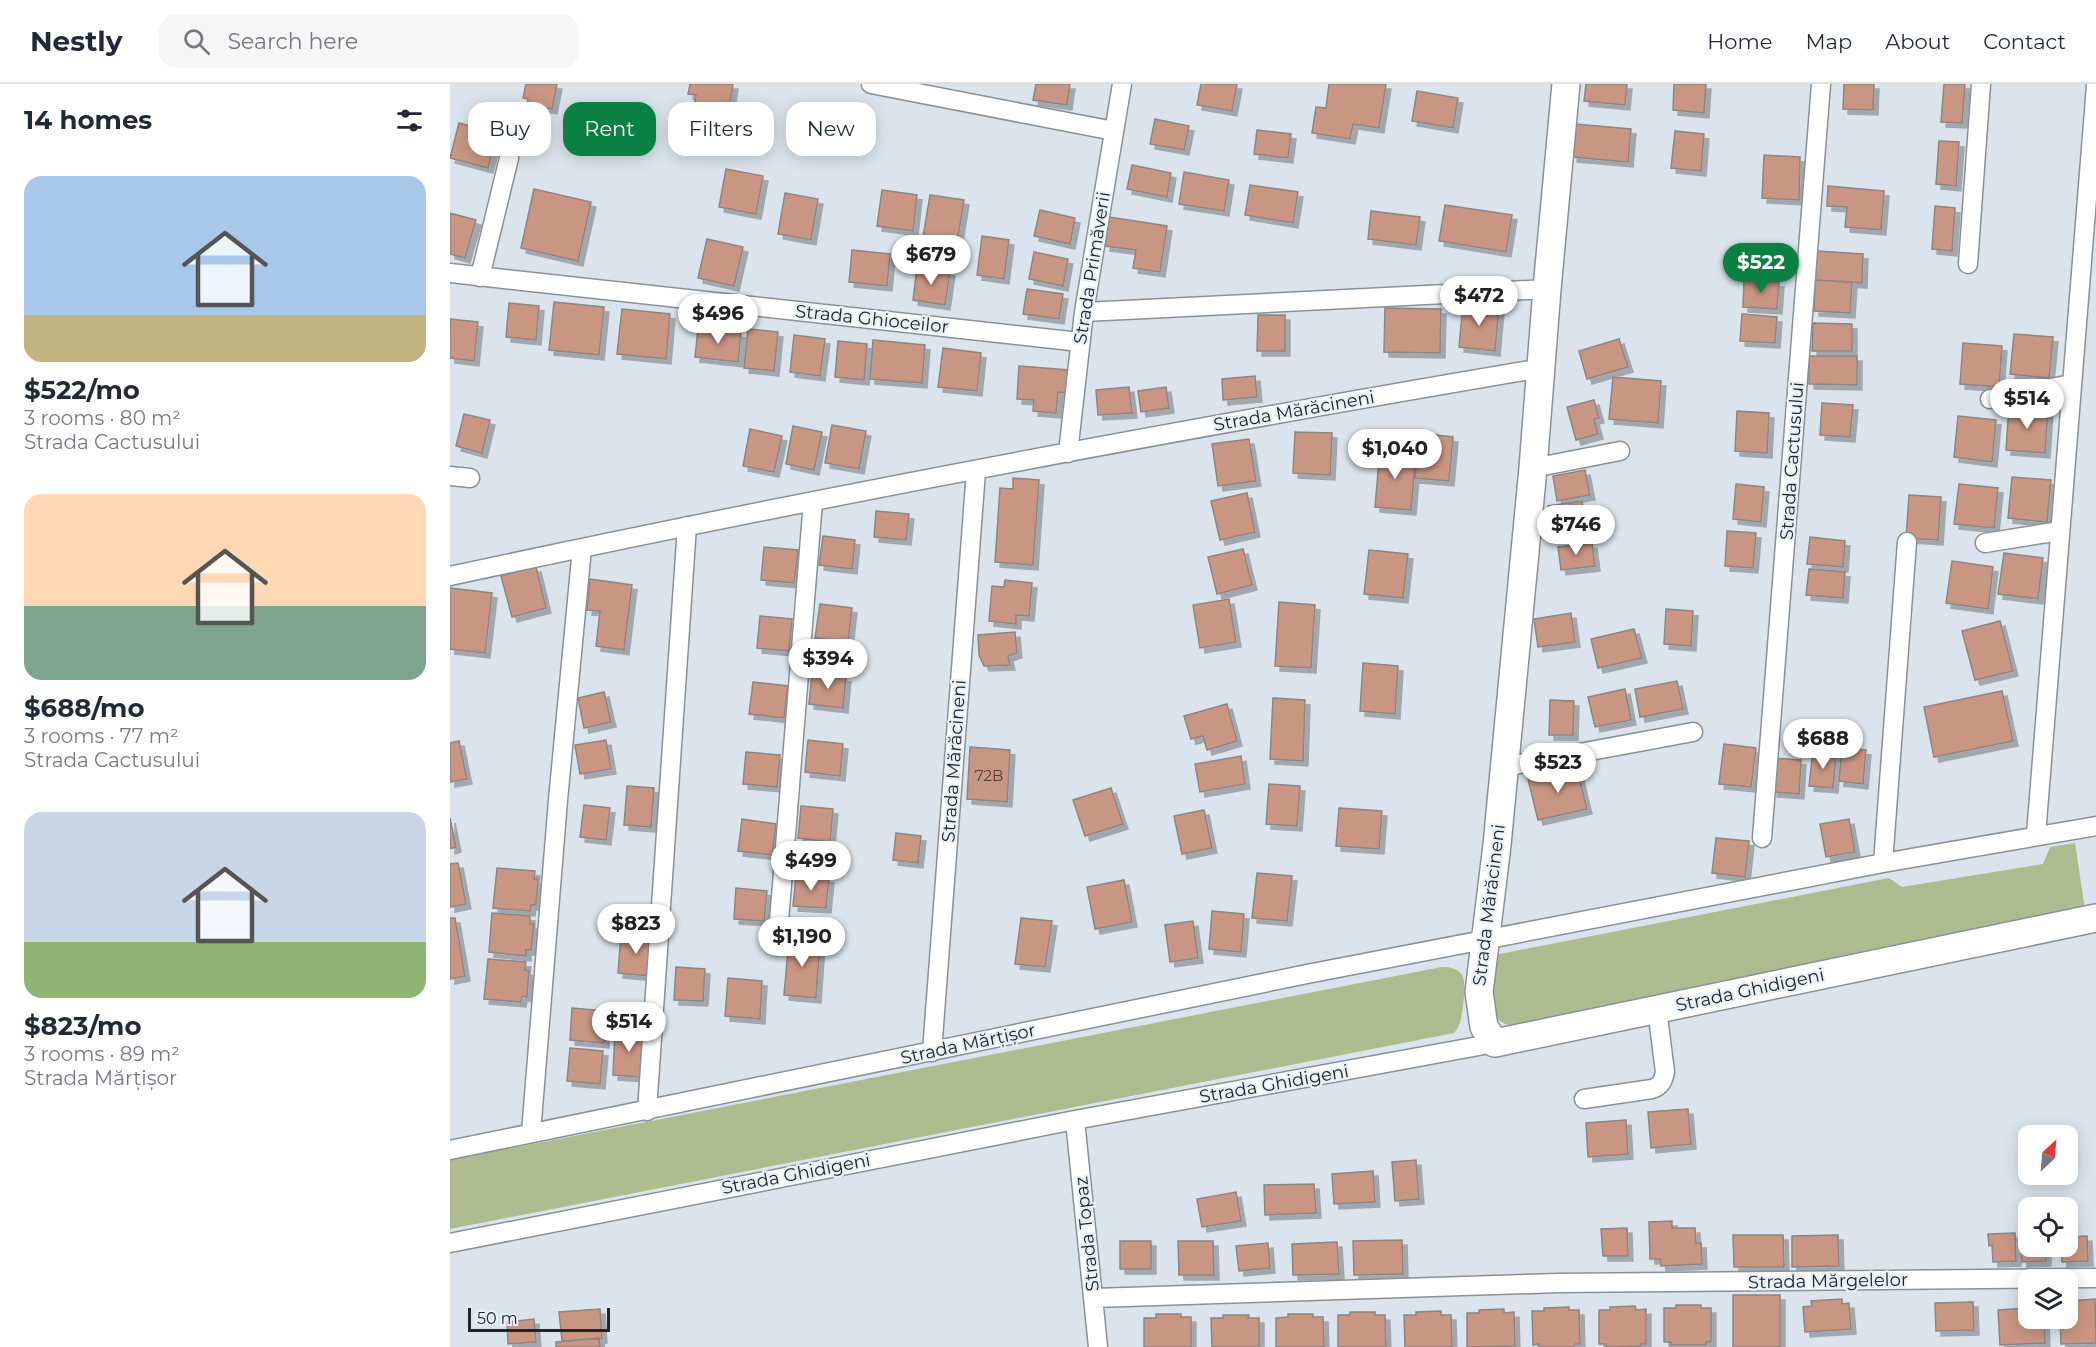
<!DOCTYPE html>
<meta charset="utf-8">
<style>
:root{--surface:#fff;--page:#f6f6f7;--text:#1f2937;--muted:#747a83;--line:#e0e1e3;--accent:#0b8043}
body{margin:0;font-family:Montserrat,sans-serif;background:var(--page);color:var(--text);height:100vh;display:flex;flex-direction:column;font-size:22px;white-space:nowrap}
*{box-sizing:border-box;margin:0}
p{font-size:20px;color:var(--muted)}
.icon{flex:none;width:33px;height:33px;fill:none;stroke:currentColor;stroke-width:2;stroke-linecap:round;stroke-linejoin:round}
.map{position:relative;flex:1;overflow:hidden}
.panel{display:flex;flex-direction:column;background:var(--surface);width:450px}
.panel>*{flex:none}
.banner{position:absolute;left:18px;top:18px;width:570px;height:54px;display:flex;gap:12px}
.needle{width:39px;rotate:26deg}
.buttons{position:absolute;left:1568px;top:1041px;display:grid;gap:12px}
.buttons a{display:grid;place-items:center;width:60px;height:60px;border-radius:12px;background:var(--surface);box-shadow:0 3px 15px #0003;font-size:30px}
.scale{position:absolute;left:18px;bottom:15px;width:142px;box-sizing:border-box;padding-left:6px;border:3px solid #222528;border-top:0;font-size:16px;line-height:21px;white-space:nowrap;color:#222528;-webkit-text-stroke:4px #e8f1f9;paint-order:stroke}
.price{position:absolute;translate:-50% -51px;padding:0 14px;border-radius:21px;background:#fff;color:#222;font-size:20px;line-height:39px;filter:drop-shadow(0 2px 3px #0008)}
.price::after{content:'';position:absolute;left:50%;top:36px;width:18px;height:14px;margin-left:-9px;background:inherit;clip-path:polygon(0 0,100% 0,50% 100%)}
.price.active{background:var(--accent);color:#fff}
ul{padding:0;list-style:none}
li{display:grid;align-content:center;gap:12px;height:318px;padding:0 24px}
li span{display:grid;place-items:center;height:186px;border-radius:18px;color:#555}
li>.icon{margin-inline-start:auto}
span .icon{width:108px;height:108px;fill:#fffc;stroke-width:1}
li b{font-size:26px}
h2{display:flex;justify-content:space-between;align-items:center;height:72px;padding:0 24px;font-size:26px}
.tag{padding:0 21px;border-radius:18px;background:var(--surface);box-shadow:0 3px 15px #0003;font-size:21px;line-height:54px}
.tag.active{background:var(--accent);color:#fff}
header{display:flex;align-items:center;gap:36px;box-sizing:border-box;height:84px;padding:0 30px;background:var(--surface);border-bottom:2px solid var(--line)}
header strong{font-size:28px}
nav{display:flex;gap:33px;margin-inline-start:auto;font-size:21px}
.search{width:420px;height:54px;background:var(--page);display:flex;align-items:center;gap:15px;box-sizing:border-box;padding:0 21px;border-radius:18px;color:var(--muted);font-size:22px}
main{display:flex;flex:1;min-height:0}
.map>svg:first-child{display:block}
</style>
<header>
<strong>Nestly</strong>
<div class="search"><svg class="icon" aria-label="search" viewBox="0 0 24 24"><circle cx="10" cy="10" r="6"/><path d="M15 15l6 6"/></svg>Search here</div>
<nav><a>Home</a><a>Map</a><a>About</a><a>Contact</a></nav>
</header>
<main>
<section class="panel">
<h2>14 homes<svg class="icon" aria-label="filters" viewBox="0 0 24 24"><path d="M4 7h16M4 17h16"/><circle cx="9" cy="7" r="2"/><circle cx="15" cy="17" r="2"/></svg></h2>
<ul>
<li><span style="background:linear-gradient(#a9c7e8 75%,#c2b280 0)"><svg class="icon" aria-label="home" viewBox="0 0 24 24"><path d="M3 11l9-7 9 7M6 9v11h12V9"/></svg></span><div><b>$522/mo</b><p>3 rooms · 80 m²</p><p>Strada Cactusului</p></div></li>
<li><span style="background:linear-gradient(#ffd9b3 60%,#7fa58c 0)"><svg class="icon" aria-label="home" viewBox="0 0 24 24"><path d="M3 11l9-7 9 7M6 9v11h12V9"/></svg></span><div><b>$688/mo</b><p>3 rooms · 77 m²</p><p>Strada Cactusului</p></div></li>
<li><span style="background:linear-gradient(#c9d6e8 70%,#8fb573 0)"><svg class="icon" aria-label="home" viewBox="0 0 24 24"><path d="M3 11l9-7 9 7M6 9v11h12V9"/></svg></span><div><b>$823/mo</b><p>3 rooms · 89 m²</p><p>Strada Mărțișor</p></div></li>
</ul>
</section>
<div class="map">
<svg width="1646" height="1263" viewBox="0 0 1646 1263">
<defs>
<filter id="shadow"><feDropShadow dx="5" dy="5" stdDeviation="0" flood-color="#0004"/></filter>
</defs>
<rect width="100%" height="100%" fill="#dbe4ec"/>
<!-- green -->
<path fill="#adbb8f" d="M1625,759L1635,826L1064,944C1058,941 1051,939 1047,934C1038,921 1042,887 1044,871L1439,794L1452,803L1593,780L1600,763Z
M992,883C1000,883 1009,884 1013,893C1016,901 1013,933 1009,941C1008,944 1006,947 1004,949L0,1145V1076Z"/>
<!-- building -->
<path fill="#ca9684" stroke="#8e8480" stroke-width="1.5" filter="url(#shadow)" d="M76,0H107L102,25L77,21L78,15L73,14Z
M240,0H283L278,33L282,34L279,53L246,47L245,52L229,49L233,25L243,27L246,11L238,10Z
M586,0H620L617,21L583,16Z
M751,0H787L782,27L747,21Z
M879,0H936L929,44L903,40L900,55L862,49L866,23L876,24Z
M1136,0H1177L1175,21L1134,17Z
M1224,0H1256L1254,29L1223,26Z
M1394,0H1424L1423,26L1393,25Z
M1494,0H1515L1512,39L1491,38Z
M967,7L1008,14L1003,44L962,37Z
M705,35L739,42L734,66L700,60Z
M9,39L47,49L38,84L0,74Z
M1125,40L1181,45L1178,78L1122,73Z
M807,46L841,50L838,74L804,70Z
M1225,47L1254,50L1251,87L1221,84Z
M1489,57L1509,58L1506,102L1486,100Z
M1314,71L1350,73L1349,116L1312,114Z
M682,81L721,89L717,113L677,105Z
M276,85L313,92L306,130L269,123Z
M734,88L779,96L774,127L729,120Z
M800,101L848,108L843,139L795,131Z
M1378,102L1434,107L1431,146L1395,143L1397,123L1377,122Z
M84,105L141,118L128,177L71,164Z
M432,106L467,111L463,147L427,142Z
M335,109L368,115L361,156L328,150Z
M480,111L514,116L504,177L470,171Z
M995,121L1062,131L1056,168L989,157Z
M1485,122L1505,124L1502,167L1482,165Z
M590,126L625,134L620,160L584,152Z
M921,127L970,133L966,161L918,155Z
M0,129L26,136L15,174L0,170Z
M659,133L717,142L710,188L683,184L686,166L655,162Z
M532,152L559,156L554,195L527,191Z
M257,155L293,163L284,202L248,194Z
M402,166L440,170L437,202L399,198Z
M1367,167L1413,170L1412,199L1365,196Z
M584,168L618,175L613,202L579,195Z
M467,183L500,187L495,221L463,216Z
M1294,196L1329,198L1327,225L1293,223Z
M1365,196L1402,198L1400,229L1364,227Z
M577,205L613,210L609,235L573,230Z
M104,218L154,223L149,271L99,266Z
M59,219L89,222L86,256L56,253Z
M1013,220L1049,224L1045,267L1009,263Z
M935,224L991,225L990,269L934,268Z
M172,225L220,230L216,275L167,270Z
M1292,230L1327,233L1325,259L1290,257Z
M808,231H835V267H807Z
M0,235L28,238L24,277L0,274Z
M1363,239L1402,240V267H1362Z
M248,244L291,249L288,278L245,273Z
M298,245L328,248L324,287L294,284Z
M1564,250L1603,253L1599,294L1560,290Z
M344,251L375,255L370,292L340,288Z
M1169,255L1178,283L1137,295L1129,267Z
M423,256L475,261L472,299L420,295Z
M388,257L417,260L414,296L385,293Z
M1513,259L1552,262L1549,303L1510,300Z
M493,264L531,269L527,307L488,303Z
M1359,272H1407V301L1359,300Z
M569,282L619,286L617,309L608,308L606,329L583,327L584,316L567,315Z
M805,292L807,313L773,316L772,295Z
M1163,293L1211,297L1208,339L1159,335Z
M679,303L682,329L648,331L646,306Z
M716,303L719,324L691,328L688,307Z
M1144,316L1149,334L1144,335L1148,350L1126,356L1117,323Z
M1372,319L1403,321L1400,353L1370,351Z
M1559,322L1598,325L1595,369L1556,366Z
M1287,327L1319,329L1317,369L1285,367Z
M14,330L40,336L32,369L6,362Z
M1508,332L1546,336L1542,378L1504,373Z
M382,341L416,347L409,385L375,379Z
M343,342L372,348L364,386L336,380Z
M300,345L332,352L324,388L293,382Z
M845,348L882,349L880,391L843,389Z
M970,349L1003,353L999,397L965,394Z
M799,355L806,397L768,402L762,360Z
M930,365L966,368L961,426L925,423Z
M1135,386L1140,411L1107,417L1103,392Z
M1562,393L1601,396L1597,438L1558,434Z
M563,394L589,396L583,481L545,478L550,404L563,405Z
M1286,400L1314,403L1311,438L1283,435Z
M1509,400L1548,404L1544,444L1504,440Z
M797,409L805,448L770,456L761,417Z
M1459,411L1491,413L1488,456L1456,454Z
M1132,417L1135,441L1101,446L1098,422Z
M426,427L459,430L456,456L424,453Z
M1277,447L1306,449L1303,484L1275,482Z
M373,452L405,456L402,485L369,481Z
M1360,453L1395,457L1393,483L1357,480Z
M1142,459L1145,482L1111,486L1108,463Z
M314,463L348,466L344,499L311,496Z
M793,465L802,501L767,510L758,473Z
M919,466L958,470L953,514L914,510Z
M1554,469L1593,474L1588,515L1548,510Z
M1502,477L1543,483L1538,525L1496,519Z
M86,483L96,524L62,533L51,492Z
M1359,485L1395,488L1393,514L1356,511Z
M140,495L182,501L174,566L146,562L150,527L137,526Z
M555,496L582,499L579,532L566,531V540L539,537L542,502L554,503Z
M0,504L42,509L35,569L0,565Z
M779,515L786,558L750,564L743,521Z
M829,518L865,521L861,584L825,582Z
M370,520L402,524L398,558L365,554Z
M1216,525L1243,527L1241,562L1214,560Z
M1121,529L1125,558L1088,563L1084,535Z
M310,532L342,535L339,567L307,564Z
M1550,537L1563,587L1525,596L1512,547Z
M1184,545L1192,574L1148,584L1141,555Z
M565,548L567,569L558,572L560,581L534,582L529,571L528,551Z
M913,579L948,582L945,630L910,627Z
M362,589L396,593L393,624L359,620Z
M1227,597L1233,625L1190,633L1185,605Z
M303,598L338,602L334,634L299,630Z
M1175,605L1181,636L1145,643L1138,613Z
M1552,607L1563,657L1484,673L1474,623Z
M154,608L161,638L134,644L128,614Z
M823,614L855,616L853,677L820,675Z
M1100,616L1124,617L1123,651H1099Z
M777,620L787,657L757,666L753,652L741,655L734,632Z
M156,656L161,685L130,690L125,661Z
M358,656L393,660L390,692L355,688Z
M9,657L17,695L0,698V659Z
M1274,660L1306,664L1301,703L1269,700Z
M520,663L560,666L557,718L517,715Z
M1392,664L1416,666L1413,700L1389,697Z
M1363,667L1386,669L1383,704L1359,702Z
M296,668L330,671L327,703L293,700Z
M791,672L795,700L750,708L745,680Z
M1324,674L1351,676L1349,710L1322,708Z
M1127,684L1137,725L1088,736L1078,695Z
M819,700L850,702L847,742L816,740Z
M177,702L204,704L201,743L174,741Z
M661,704L673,740L635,752L623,716Z
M134,721L160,724L156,756L130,753Z
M351,722L383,725L380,758L348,754Z
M889,724L932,727L929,765L886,762Z
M754,726L762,764L732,770L724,732Z
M0,734L6,763L0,765Z
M292,735L326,740L322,771L288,767Z
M1399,735L1405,768L1376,773L1370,740Z
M446,749L471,752L468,779L443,776Z
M1266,754L1299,757L1295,793L1262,789Z
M8,779L16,820L0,823V780Z
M47,784L85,787L84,795H88L86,821H81L80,827L43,824Z
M807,789L842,792L837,837L802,834Z
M346,792L379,794L376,824L343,822Z
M674,796L682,838L645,845L637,803Z
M286,804L317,807L314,837L284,835Z
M762,827L794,830L791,868L759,865Z
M42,829L80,832V840H84L81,866H76V872L39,868Z
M0,834H5L15,892L0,895Z
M571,834L602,837L595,883L565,880Z
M743,837L748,874L720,878L715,841Z
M171,850L205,854L201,892L168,889Z
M339,854L370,857L366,914L334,911Z
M38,875L76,878L75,886L79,887L77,913L72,912L71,918L34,915Z
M226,883L255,885L253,917L224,916Z
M278,894L312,897L310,935L275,932Z
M122,924L156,927L154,959L120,956Z
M165,945L195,947L192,993L163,991Z
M120,964L153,967L150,1000L117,997Z
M1238,1025L1241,1060L1201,1064L1198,1028Z
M1176,1036L1178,1070L1138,1073L1136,1039Z
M966,1076L969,1115L945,1117L942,1078Z
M923,1087L925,1118L884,1120L882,1090Z
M864,1100L866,1129L815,1131L814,1101Z
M786,1108L791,1137L752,1143L747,1115Z
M1222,1137V1144H1245L1246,1159H1251L1252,1180L1211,1182L1210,1175H1200L1199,1138Z
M1177,1144L1178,1172H1153L1151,1145Z
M1565,1149L1566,1177L1543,1178L1542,1161L1539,1162L1538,1150Z
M1578,1149V1162H1596V1177L1572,1178L1571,1150Z
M1283,1151H1333L1334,1183H1284Z
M1388,1151L1389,1182L1342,1183V1152Z
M1637,1152L1638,1177L1612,1178L1611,1162H1617V1153Z
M952,1156L953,1190L904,1191L903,1157Z
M670,1157H701V1185H670Z
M728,1157H763L764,1191H729Z
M887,1158L889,1190L843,1191L842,1160Z
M818,1159L820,1184L789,1187L786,1162Z
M1283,1211H1330V1263H1283Z
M1392,1215V1220L1399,1219L1401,1245L1355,1248L1353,1223L1362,1222L1361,1217Z
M1645,1215L1646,1259L1611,1260L1610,1234H1617V1217Z
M1523,1218L1524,1246L1486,1247L1485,1219Z
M1226,1221H1251V1224H1261V1258H1256V1261H1221V1258H1214V1224H1226Z
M1185,1222L1186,1226L1196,1225V1260H1191V1262L1156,1263V1260H1149V1226H1160V1223Z
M1119,1223V1226H1129L1130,1260H1125L1123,1263H1089V1260L1083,1261L1082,1227H1094V1224Z
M1578,1224V1234H1594L1595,1259L1550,1261L1548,1226Z
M150,1225L152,1254L112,1257L109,1228Z
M1054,1225V1229L1064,1228L1065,1262L1017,1263V1229H1029V1226Z
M991,1227V1231H1001L1002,1263H955L954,1231H966V1228Z
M900,1228H925V1231H935L936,1263H888V1231H900Z
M706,1230H731V1233H741V1263H694V1234H706Z
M838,1230H863V1233H873L874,1263H826V1234L838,1233Z
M773,1231H799L798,1234H809V1263H762L761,1234H773Z
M84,1235L86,1258L58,1260L57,1238Z
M149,1254L150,1263H106V1258Z"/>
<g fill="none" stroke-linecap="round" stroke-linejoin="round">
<!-- street casing -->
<g stroke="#899198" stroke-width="21">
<path id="street" d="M421,0L664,47
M1518,180L1531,0
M0,189L630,258
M30,193L59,74
M634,228L1097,205
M1540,315L1622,300
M618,369L634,228L672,0
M1083,384L1170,367
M0,392L20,394
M1535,459L1610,447
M0,492C362,414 726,346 1092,284
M1054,683L1243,648
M1586,751L1646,2
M1312,754L1371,0
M1433,779L1457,458
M327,862L363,417
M482,968L526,387
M1134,1015L1202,1005C1211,1002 1213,997 1215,988L1207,925
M197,1027L237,442
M625,1036L648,1263
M81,1049L108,716L132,464
M0,1066L857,890L1433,779L1646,742
M0,1159L625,1036L1045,959
M644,1214L1109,1199L1646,1194"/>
</g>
<!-- secondary casing -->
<g stroke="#899198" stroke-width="30">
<path id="secondary" d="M1116,0L1097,205L1083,384L1047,761L1029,908L1034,943L1045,959L1646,834"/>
</g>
<!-- street -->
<use href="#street" stroke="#fff" stroke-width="18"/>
<!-- secondary -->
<use href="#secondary" stroke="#fff" stroke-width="27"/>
</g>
<g text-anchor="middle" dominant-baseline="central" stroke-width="4.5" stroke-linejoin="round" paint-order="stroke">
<!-- number labels -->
<g font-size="15" fill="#4c413f">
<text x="539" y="691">72B</text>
</g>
<!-- street labels -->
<g font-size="18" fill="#222528" stroke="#e8f1f9">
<text transform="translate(642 184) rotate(-81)">Strada Primăverii</text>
<text transform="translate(422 235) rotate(6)">Strada Ghioceilor</text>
<text transform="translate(844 327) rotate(-10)">Strada Mărăcineni</text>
<text transform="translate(1342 377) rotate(-86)">Strada Cactusului</text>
<text transform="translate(504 677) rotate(-86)">Strada Mărăcineni</text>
<text transform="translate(1039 821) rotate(-83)">Strada Mărăcineni</text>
<text transform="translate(1300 906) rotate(-12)">Strada Ghidigeni</text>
<text transform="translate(518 960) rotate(-12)">Strada Mărțișor</text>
<text transform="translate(824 1000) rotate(-10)">Strada Ghidigeni</text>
<text transform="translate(346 1090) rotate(-11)">Strada Ghidigeni</text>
<text transform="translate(637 1150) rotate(-96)">Strada Topaz</text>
<text transform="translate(1378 1197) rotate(-1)">Strada Mărgelelor</text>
</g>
</g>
</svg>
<div class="buttons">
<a><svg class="needle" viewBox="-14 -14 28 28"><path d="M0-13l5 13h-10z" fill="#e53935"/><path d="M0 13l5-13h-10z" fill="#747a83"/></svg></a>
<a><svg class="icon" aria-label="locate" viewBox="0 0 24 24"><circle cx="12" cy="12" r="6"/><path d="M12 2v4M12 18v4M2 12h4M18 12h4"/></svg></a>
<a><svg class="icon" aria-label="layers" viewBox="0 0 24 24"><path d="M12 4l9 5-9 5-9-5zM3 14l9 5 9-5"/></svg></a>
</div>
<div class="scale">50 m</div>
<b class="price" style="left:481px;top:202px">$679</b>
<b class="price active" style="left:1311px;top:210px">$522</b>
<b class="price" style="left:1029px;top:243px">$472</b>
<b class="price" style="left:268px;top:261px">$496</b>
<b class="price" style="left:1577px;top:346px">$514</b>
<b class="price" style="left:945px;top:396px">$1,040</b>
<b class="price" style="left:1126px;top:472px">$746</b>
<b class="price" style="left:378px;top:606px">$394</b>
<b class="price" style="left:1373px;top:686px">$688</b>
<b class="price" style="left:1108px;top:710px">$523</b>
<b class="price" style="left:361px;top:808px">$499</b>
<b class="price" style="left:186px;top:871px">$823</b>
<b class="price" style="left:352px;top:884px">$1,190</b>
<b class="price" style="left:179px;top:969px">$514</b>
<div class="banner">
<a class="tag">Buy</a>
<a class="tag active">Rent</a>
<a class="tag">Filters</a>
<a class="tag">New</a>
</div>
</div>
</main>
